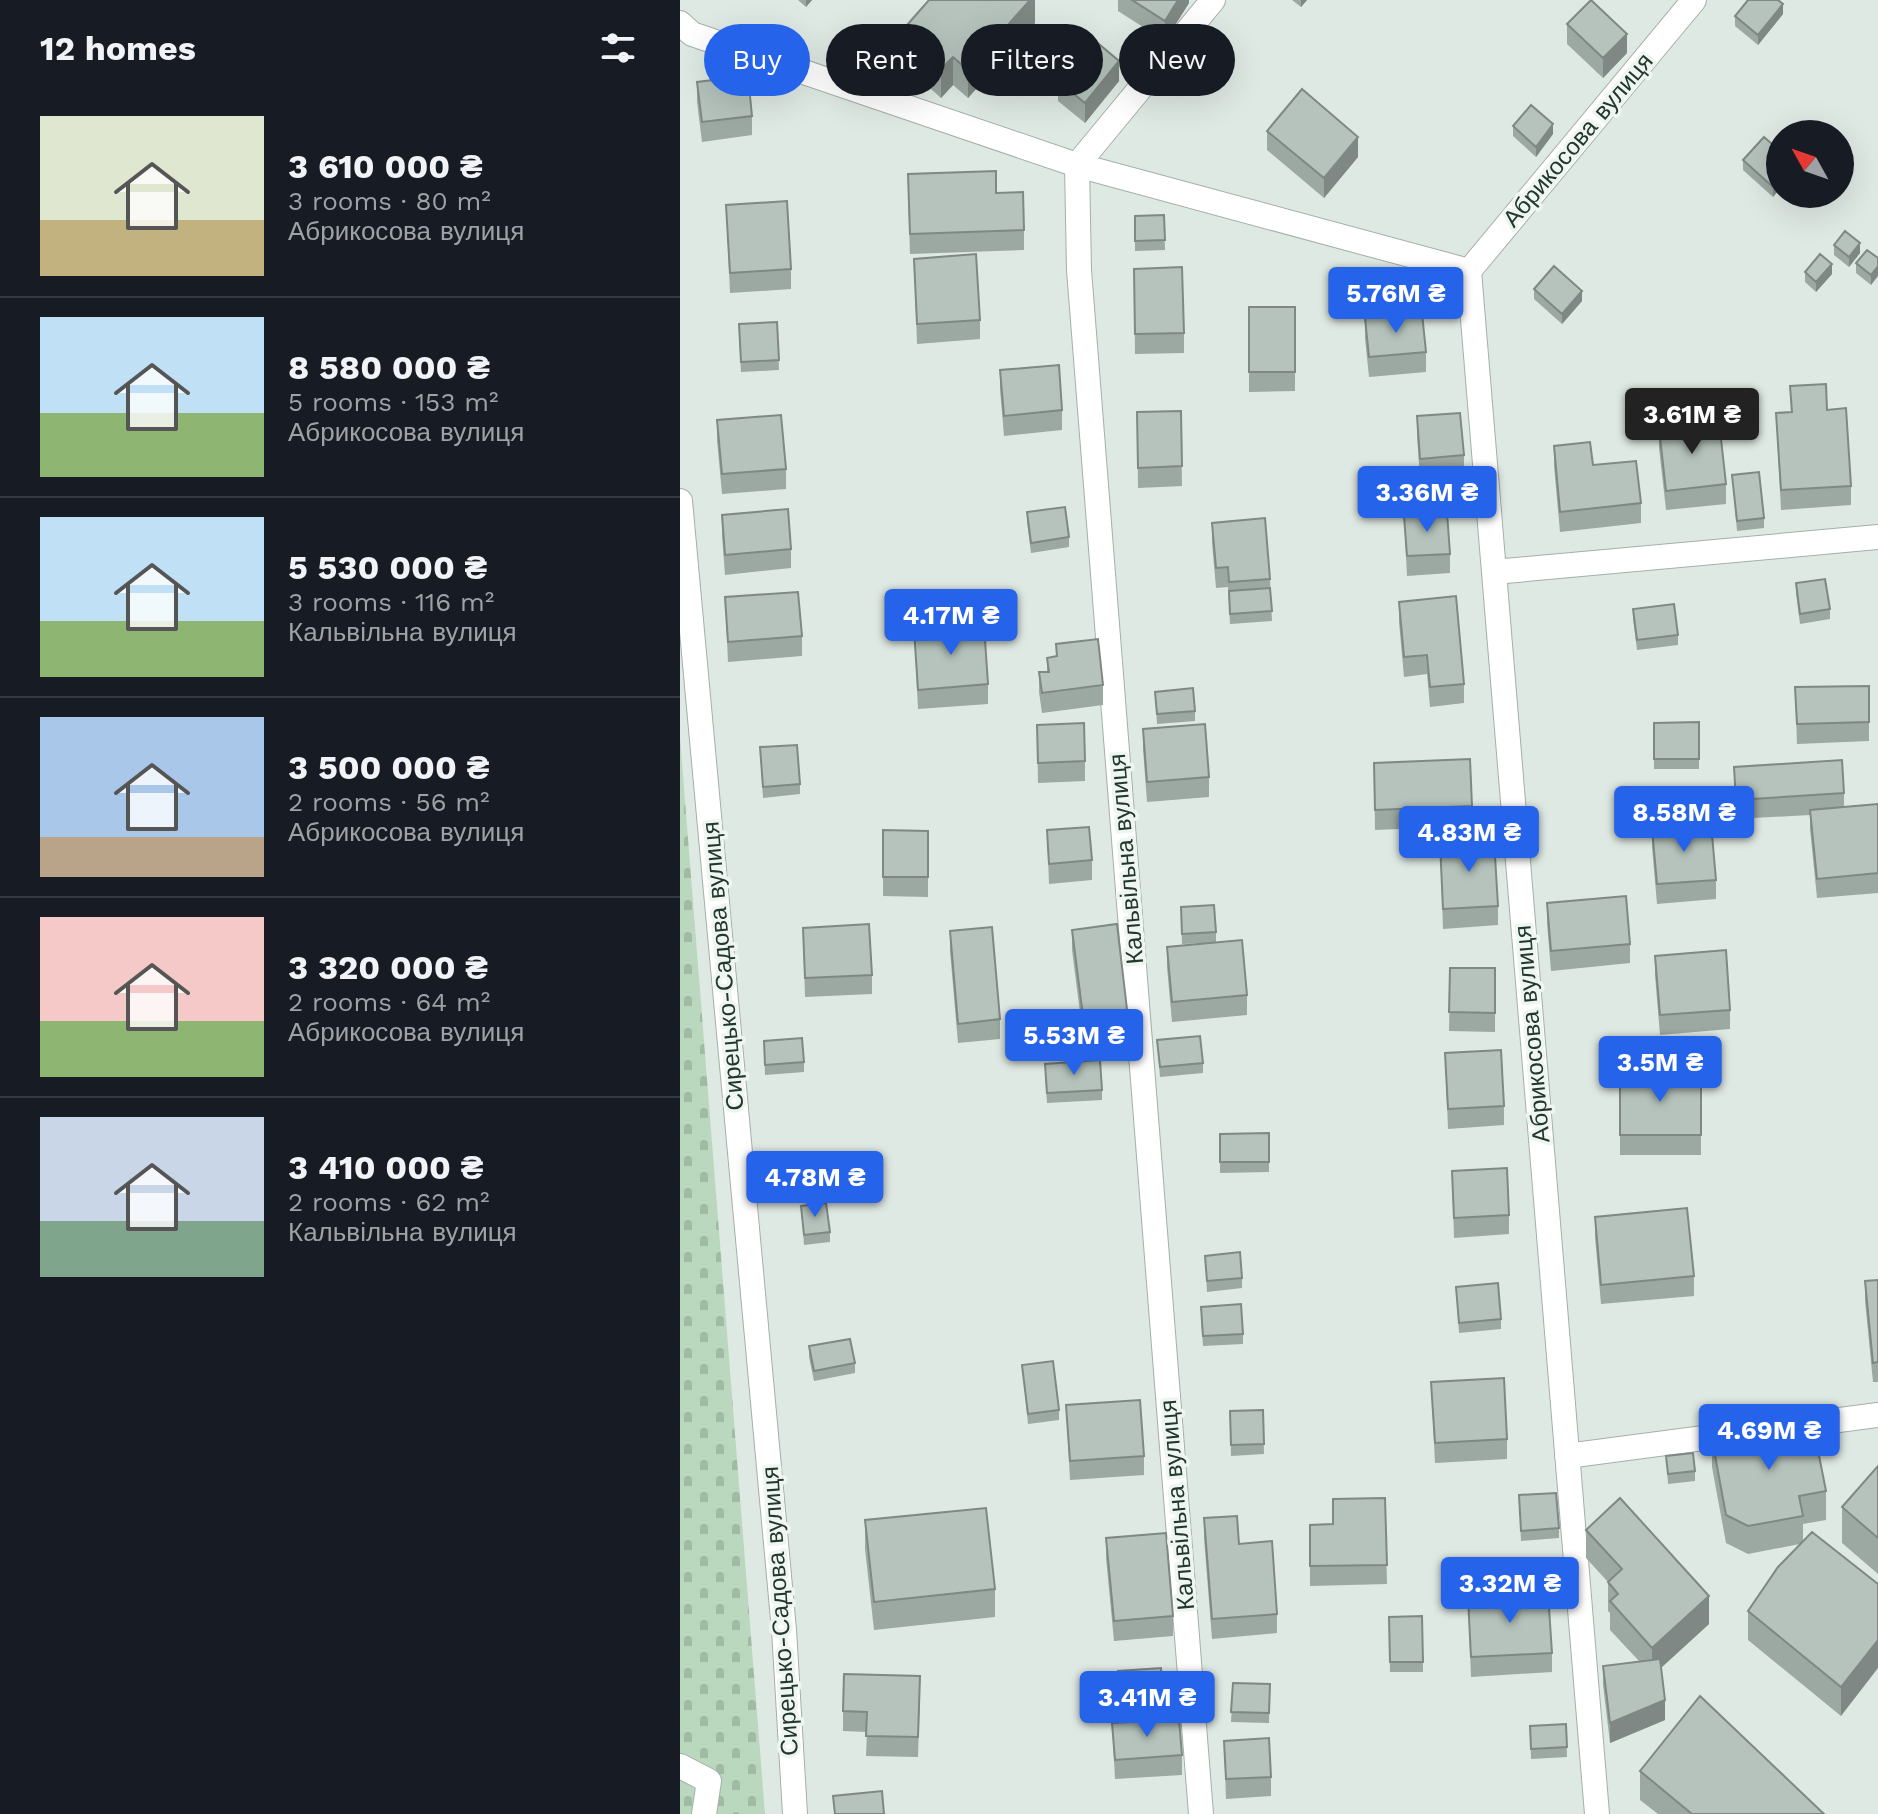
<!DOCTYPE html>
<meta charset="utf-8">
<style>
:root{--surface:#171b24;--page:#242831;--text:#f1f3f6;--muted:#9ea1a6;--line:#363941;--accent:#2563eb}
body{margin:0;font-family:"Work Sans",sans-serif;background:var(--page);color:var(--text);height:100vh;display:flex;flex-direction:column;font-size:30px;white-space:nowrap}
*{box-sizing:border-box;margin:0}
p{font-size:26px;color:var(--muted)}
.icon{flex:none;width:44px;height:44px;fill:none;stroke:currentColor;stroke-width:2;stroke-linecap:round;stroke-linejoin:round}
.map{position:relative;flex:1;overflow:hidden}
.details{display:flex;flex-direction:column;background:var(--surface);width:680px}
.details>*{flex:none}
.banner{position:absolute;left:24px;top:24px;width:760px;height:72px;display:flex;gap:16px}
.needle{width:52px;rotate:310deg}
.controls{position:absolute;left:1086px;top:120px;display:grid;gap:16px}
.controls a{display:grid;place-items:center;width:88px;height:88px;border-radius:50%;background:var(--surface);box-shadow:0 8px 32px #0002;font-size:40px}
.price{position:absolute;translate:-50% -68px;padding:0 18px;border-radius:8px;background:var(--accent);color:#fff;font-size:26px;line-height:52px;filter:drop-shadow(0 2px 4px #0008)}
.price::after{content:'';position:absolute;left:50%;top:48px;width:24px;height:18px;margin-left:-12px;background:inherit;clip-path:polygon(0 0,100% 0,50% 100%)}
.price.selected{background:#222;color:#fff}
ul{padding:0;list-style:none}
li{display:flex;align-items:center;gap:24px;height:200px;padding:0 40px}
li+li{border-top:2px solid var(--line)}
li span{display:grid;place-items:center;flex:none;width:224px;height:160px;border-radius:0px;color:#555}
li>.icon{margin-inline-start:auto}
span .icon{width:96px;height:96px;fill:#fffc;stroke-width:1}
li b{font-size:34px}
h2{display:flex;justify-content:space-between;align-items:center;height:96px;padding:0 40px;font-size:34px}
.pill{padding:0 28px;border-radius:36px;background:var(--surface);box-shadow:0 8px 32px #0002;font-size:28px;line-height:72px}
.pill.selected{background:var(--accent);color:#fff}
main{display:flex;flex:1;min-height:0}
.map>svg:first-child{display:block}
</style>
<main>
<section class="details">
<h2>12 homes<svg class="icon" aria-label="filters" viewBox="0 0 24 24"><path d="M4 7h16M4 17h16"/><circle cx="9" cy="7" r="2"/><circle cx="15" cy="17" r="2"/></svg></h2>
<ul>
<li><span style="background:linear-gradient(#dfe7d0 65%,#c2b280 0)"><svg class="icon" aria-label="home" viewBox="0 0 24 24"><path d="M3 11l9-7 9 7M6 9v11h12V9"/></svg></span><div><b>3 610 000 ₴</b><p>3 rooms · 80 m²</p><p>Абрикосова вулиця</p></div></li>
<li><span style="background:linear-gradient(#bfe0f5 60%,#8fb573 0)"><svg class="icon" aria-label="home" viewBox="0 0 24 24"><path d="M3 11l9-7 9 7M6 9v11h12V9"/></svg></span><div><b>8 580 000 ₴</b><p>5 rooms · 153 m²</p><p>Абрикосова вулиця</p></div></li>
<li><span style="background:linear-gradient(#bfe0f5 65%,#8fb573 0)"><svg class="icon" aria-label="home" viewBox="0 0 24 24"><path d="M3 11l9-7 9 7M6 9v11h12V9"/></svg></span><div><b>5 530 000 ₴</b><p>3 rooms · 116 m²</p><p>Кальвільна вулиця</p></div></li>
<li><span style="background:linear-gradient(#a9c7e8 75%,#b9a48a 0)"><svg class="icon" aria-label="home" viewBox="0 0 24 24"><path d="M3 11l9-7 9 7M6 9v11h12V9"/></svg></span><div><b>3 500 000 ₴</b><p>2 rooms · 56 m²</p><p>Абрикосова вулиця</p></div></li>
<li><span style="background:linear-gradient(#f6c9c9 65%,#8fb573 0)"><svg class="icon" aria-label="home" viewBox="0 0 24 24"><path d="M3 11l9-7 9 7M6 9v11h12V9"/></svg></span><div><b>3 320 000 ₴</b><p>2 rooms · 64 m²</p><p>Абрикосова вулиця</p></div></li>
<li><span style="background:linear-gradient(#c9d6e8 65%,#7fa58c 0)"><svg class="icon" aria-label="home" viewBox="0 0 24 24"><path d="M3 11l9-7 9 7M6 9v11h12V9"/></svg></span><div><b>3 410 000 ₴</b><p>2 rooms · 62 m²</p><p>Кальвільна вулиця</p></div></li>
</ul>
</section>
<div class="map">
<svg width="1198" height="1814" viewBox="0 0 1198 1814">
<defs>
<pattern id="cemetery-stones" width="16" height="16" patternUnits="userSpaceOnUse" patternTransform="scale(2)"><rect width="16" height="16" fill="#bad8be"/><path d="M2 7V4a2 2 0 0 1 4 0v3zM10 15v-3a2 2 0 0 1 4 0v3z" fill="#a0baa4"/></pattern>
</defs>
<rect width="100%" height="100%" fill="#dfe9e3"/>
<!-- cemetery -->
<path fill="url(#cemetery-stones)" d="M0,737L85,1814H0Z"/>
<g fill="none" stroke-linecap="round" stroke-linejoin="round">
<!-- street casing -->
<g stroke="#a3b0a9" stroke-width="26">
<path id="street" d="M0,23L12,34L397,165L789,271
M0,501L104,1630L115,1814
M814,572L1198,537
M887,1456L1198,1415
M0,1766L29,1781L24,1814
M521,1814L399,270L397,165L533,0
M917,1814L789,271L1014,0"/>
</g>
<!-- street -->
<use href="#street" stroke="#fff" stroke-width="24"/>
</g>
<!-- wall -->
<path fill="#9ca8a2" d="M118,0H132L126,7Z
M355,0V23L288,98L273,85L261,98L220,61V33Z
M438,0H509V3L485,41L438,11Z
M612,0H627L621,7Z
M1103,14L1078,45L1055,26V16Z
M887,24L947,53L923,78L887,44Z
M378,81H439L405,123L378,101Z
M17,82L72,116V135L22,142L17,102Z
M833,126L873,134L856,157L833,136Z
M587,131L678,157L644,198L587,150Z
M1100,151L1093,197L1063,170V160Z
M316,193L344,230V250L230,254L228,194Z
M46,205L111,269V289L50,293Z
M484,215L485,250L455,251V216Z
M1154,245L1180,253L1169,267L1154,255Z
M1198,258L1191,285L1176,273V263Z
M234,259L300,320V339L237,344Z
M454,269L504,333V353L455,354Z
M1125,272L1152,274L1136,292L1125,282Z
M854,289L902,301L882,324L854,299Z
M569,307H615V391L569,392Z
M685,318L746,352V372L689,377L685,338Z
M97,322L99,370L61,372L59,334Z
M320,370L382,410V430L324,436L320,389Z
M1110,386L1147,410L1171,486V505L1101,510L1096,413H1111Z
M501,411L502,486L458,488L457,412Z
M737,416L784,455V474L740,478L737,436Z
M37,420L106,469V489L42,494L37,440Z
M979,428L1046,484V504L986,510L979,448Z
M874,446L913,465L961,503V523L880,532L874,466Z
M1052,475L1084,518V528L1057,531Z
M347,512L389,537V547L351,553L347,522Z
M42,515L111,549V568L45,575L42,535Z
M724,516L770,554V573L727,576Z
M532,523L590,579L592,621L550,624L548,587L536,588L532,542Z
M1116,583L1150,609V619L1120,624L1116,593Z
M45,597L122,636V656L48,662Z
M719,602L784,684V703L750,707L747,674L724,677L719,622Z
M953,609L998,635V645L957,650L953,619Z
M234,629L308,684V704L238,709Z
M376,644L423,685V705L362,713L359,692V672H367V658L376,656Z
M1189,686V741L1117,744L1115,687Z
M475,692L515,711V721L477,724Z
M1019,722V769H974V723Z
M357,725L405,761V781L358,783Z
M463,729L529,777V797L467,802L463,749Z
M80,747L120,784V794L83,798Z
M694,763L792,806V826L695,830Z
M1054,767L1164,793V807L1198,804V893L1137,898L1130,829V815L1056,819Z
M972,828L1036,880V899L977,904L972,847Z
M203,830L248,831V897L203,896Z
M367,830L412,860V880L369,884Z
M760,842L818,906V925L763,929Z
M867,903L950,944V963L871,971L867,923Z
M501,907L536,932V942L567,995V1015L492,1022L487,967V947L531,943L502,944Z
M123,928L192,975V994L125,997Z
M392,930L448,1018V1038L404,1044L392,950Z
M270,931L320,1019V1039L278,1043L270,951Z
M975,956L1050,1010V1029L980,1035L975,975Z
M770,968H815V1032L769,1031Z
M477,1040L523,1063V1073L480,1077Z
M84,1041L124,1062V1072L85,1075Z
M765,1053L824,1106V1125L768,1129Z
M940,1073H1021V1155H940Z
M365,1074L422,1090V1100L367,1103Z
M589,1133V1172L540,1173V1134Z
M772,1171L829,1215V1234L774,1238Z
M121,1206L150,1232V1242L124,1245Z
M915,1217L1014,1276V1296L921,1304L915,1237Z
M525,1256L562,1278V1288L527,1292Z
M1198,1280V1382H1193L1185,1301V1281Z
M776,1287L821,1319V1329L779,1333Z
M521,1317L563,1334V1344L523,1346Z
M129,1346L175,1363V1373L134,1381L129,1357Z
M342,1365L379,1410V1420L348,1424Z
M751,1382L827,1439V1459L755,1463Z
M386,1405L464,1456V1475L390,1480Z
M583,1410L584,1454L551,1456L550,1411Z
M1032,1439L1146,1491V1520L1123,1524V1542L1198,1584L1161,1716L1068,1640V1611L1120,1544L1068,1554L1046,1543L1032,1467Z
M986,1456L1015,1471V1481L988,1484Z
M1198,1466V1574L1162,1543V1507Z
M839,1495L879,1528V1538L841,1541Z
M705,1498L707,1584L630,1586V1525L653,1524Z
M524,1518L559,1544L597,1614V1633L532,1639L524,1538Z
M185,1520L315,1589V1617L194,1630L185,1549Z
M906,1530L1029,1624L981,1668L985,1720L930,1743L923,1685V1666L959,1661L930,1630V1613L928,1611V1582L906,1558Z
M426,1538L493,1616V1636L434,1641L426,1558Z
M788,1598L872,1653V1672L791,1677Z
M742,1616L743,1672H710L709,1617Z
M438,1671L483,1699V1709L440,1712Z
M553,1683L590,1684L589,1723L551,1722Z
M240,1695L238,1757L186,1756L187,1732L163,1731V1711Z
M432,1723L502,1755V1775L435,1779Z
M886,1724L887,1757L851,1759L850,1726Z
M544,1741L591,1777V1796L546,1799Z
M960,1771L1144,1814H978L960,1800Z"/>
<!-- shaded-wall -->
<path fill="#7f8884" d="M126,0H132L126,7Z
M343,0H355V23L288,98V70Z
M498,0H509V3L485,41V21Z
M621,0H627L621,7Z
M1103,4V14L1078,45V35Z
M947,34V53L923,78V58Z
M273,57V85L261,98V69Z
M439,61V81L405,123V103Z
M873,124V134L856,157V147Z
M678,137V157L644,198V178Z
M1100,179V189L1093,197V187Z
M1180,243V253L1169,267V257Z
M1152,264V274L1136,292V282Z
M1198,266V276L1191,285V275Z
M902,291V301L882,324V314Z
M1029,1596V1624L972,1676V1648Z
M1198,1640V1668L1161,1716V1687Z
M985,1700V1720L930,1743V1723Z"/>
<!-- building -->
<path fill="#b5c3bc" stroke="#7f8884" stroke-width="2" d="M249,0H350L288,70L273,57L261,69L220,33Z
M452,0H498L485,21Z
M911,0L947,34L923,58L887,24Z
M1068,0H1098L1103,4L1078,35L1055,16Z
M413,39L439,61L405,103L378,81Z
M68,76L72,116L22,122L17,82Z
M622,89L678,137L644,178L587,131Z
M851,105L873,124L856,147L833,126Z
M1084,137L1100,151V179L1093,187L1063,160Z
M316,171V193L343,192L344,230L230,234L228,174Z
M107,201L111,269L50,273L46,205Z
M484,215L485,240L455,241V216Z
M1165,231L1180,243L1169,257L1154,245Z
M1187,250L1198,258V266L1191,275L1176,263Z
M296,254L300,320L237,324L234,259Z
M1140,254L1152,264L1136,282L1125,272Z
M874,266L902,291L882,314L854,289Z
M502,267L504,333L455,334L454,269Z
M569,307H615V372H569Z
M742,313L746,352L689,357L685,318Z
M97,322L99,360L61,362L59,324Z
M379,365L382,410L324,416L320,370Z
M1146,384L1147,410L1166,408L1171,486L1101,490L1096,413L1112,412L1110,386Z
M501,411L502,466L458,468L457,412Z
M780,413L784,455L740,459L737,416Z
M101,415L106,469L42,474L37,420Z
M1039,421L1046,484L986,491L979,428Z
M910,442L913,465L956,461L961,503L880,512L874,446Z
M1079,472L1084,518L1057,521L1052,475Z
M385,507L389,537L351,543L347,512Z
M108,509L111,549L45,555L42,515Z
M767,512L770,554L727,556L724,516Z
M585,518L590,579L549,582L548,567L536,568L532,523Z
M1145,579L1150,609L1120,614L1116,583Z
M590,588L592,611L550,614L549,591Z
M118,592L122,636L48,642L45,597Z
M776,596L784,684L750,687L747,655L724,657L719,602Z
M994,604L998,635L957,640L953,609Z
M304,625L308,684L238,690L234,629Z
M418,639L423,685L362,693L359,672H369L367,658L377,656L376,644Z
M1189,686V722L1117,724L1115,687Z
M513,688L515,711L477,714L475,692Z
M1019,722V759H974V723Z
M404,723L405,761L358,763L357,725Z
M525,724L529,777L467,782L463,729Z
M117,745L120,784L83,787L80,747Z
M790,759L792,806L695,810L694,763Z
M1162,760L1164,793L1056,800L1054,767Z
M1198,804V873L1137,879L1130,810Z
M1031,823L1036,880L977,884L972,828Z
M409,827L412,860L369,864L367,830Z
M203,830L248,831V877H203Z
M814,839L818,906L763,909L760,842Z
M946,896L950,944L871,951L867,903Z
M534,905L536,932L502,934L501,907Z
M189,924L192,975L125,978L123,928Z
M437,924L448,1018L404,1024L392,930Z
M312,927L320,1019L278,1024L270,931Z
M562,940L567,995L492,1002L487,947Z
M1046,950L1050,1010L980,1015L975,956Z
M770,968H815V1013L769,1012Z
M520,1036L523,1063L480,1067L477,1040Z
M122,1038L124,1062L85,1065L84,1041Z
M821,1050L824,1106L768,1109L765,1053Z
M420,1060L422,1090L367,1093L365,1064Z
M940,1073H1021V1135H940Z
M589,1133V1162H540V1134Z
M827,1168L829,1215L774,1218L772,1171Z
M146,1203L150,1232L124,1235L121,1206Z
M1007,1208L1014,1276L921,1285L915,1217Z
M560,1252L562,1278L527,1281L525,1256Z
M1198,1280V1362L1193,1363L1185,1281Z
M818,1283L821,1319L779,1323L776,1287Z
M561,1304L563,1334L523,1336L521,1307Z
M170,1339L175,1363L134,1371L129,1346Z
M373,1361L379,1410L348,1414L342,1365Z
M824,1378L827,1439L755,1443L751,1382Z
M460,1400L464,1456L390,1461L386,1405Z
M583,1410L584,1444L551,1445L550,1411Z
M1132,1420L1146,1491L1119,1496L1123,1516L1068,1526L1046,1515L1032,1439Z
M1013,1453L1015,1471L988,1474L986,1456Z
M1198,1466V1538L1162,1507Z
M876,1493L879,1528L841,1531L839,1495Z
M705,1498L707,1565L630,1566V1525L653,1524V1499Z
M940,1498L1029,1596L972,1648L930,1601L938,1594L928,1582L942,1569L906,1530Z
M306,1508L315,1589L194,1602L185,1520Z
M557,1516L559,1544L592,1541L597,1614L532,1619L524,1518Z
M1132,1532L1198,1584V1640L1161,1687L1068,1611L1098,1567Z
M486,1533L493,1616L434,1621L426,1538Z
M868,1593L872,1653L791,1657L788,1598Z
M742,1616L743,1662H710L709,1617Z
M980,1659L985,1700L930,1723L923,1666Z
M481,1668L483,1699L440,1702L438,1671Z
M164,1674L240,1676L238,1737L186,1736L187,1712L163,1711Z
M553,1683L590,1684L589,1713L551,1712Z
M1020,1696L1144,1814H1012L960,1771Z
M499,1719L502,1755L435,1760L432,1723Z
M886,1724L887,1747L851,1749L850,1726Z
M589,1738L591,1777L546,1779L544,1741Z
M202,1791L204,1814H155L153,1796Z"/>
<g text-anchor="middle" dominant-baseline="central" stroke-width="7" stroke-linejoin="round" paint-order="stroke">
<!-- street labels -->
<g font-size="24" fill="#22372e" stroke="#eff6f2">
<text transform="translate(898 140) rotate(-50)">Абрикосова вулиця</text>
<text transform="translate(446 859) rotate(-95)">Кальвільна вулиця</text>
<text transform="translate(43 966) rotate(-95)">Сирецько-Садова вулиця</text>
<text transform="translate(852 1034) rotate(-95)">Абрикосова вулиця</text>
<text transform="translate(497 1505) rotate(-95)">Кальвільна вулиця</text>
<text transform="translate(100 1611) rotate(-94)">Сирецько-Садова вулиця</text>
</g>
</g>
</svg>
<div class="controls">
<a><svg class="needle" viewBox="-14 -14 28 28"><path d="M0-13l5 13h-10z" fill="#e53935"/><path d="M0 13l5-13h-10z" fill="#9ea1a6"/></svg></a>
</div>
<b class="price" style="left:716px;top:335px">5.76M ₴</b>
<b class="price selected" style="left:1012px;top:456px">3.61M ₴</b>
<b class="price" style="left:747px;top:534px">3.36M ₴</b>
<b class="price" style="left:271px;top:657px">4.17M ₴</b>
<b class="price" style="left:1004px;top:854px">8.58M ₴</b>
<b class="price" style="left:789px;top:874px">4.83M ₴</b>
<b class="price" style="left:394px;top:1077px">5.53M ₴</b>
<b class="price" style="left:980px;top:1104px">3.5M ₴</b>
<b class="price" style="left:135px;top:1219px">4.78M ₴</b>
<b class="price" style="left:1089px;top:1472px">4.69M ₴</b>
<b class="price" style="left:830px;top:1625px">3.32M ₴</b>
<b class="price" style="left:467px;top:1739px">3.41M ₴</b>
<div class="banner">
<a class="pill selected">Buy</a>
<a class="pill">Rent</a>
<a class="pill">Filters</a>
<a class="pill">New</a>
</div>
</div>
</main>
